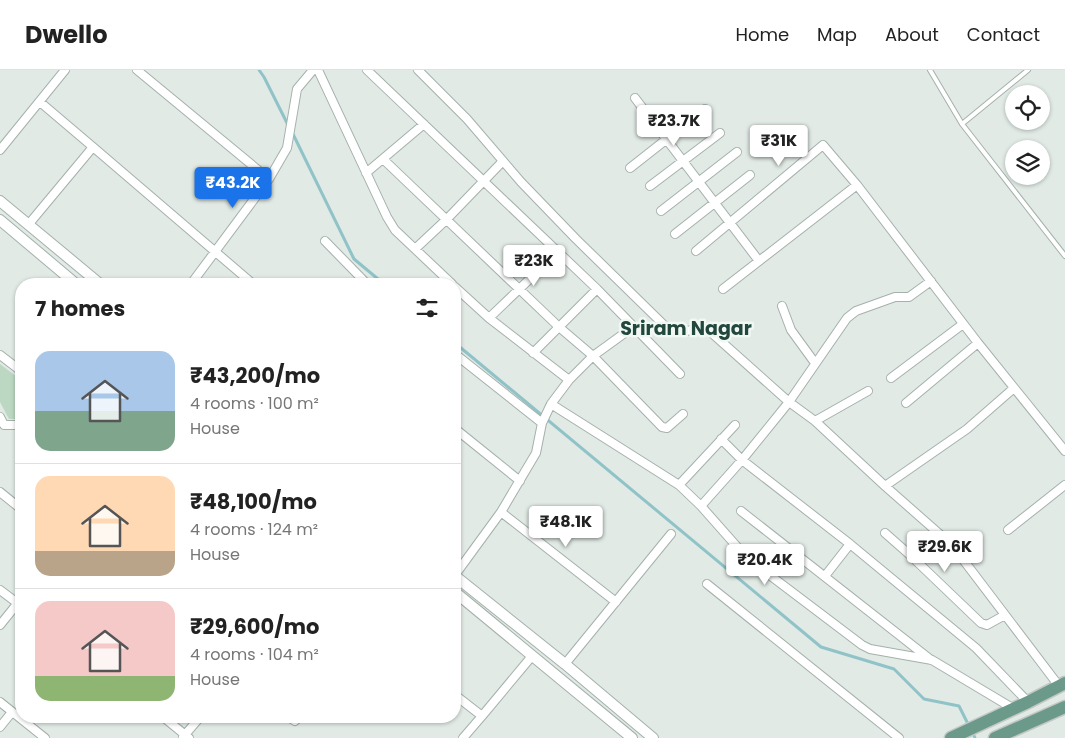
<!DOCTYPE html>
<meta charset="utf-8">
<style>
:root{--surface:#fff;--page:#f2f2f2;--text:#222;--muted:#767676;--line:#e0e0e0;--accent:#1a73e8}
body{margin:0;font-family:Poppins,sans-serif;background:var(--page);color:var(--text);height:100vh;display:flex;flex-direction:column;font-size:19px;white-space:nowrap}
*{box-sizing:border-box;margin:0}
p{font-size:16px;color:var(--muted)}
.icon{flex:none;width:28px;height:28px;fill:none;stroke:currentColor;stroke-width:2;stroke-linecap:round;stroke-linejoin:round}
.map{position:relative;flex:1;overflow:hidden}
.sheet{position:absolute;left:15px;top:208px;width:446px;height:445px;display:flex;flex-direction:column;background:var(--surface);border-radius:20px;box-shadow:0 1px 4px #0004}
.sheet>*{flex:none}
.fabs{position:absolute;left:1005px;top:15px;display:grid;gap:10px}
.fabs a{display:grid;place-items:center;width:45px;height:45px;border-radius:50%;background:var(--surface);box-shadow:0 1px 4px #0004;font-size:25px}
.price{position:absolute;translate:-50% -42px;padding:0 11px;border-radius:5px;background:#fff;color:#222;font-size:16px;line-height:32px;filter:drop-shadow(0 1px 2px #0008)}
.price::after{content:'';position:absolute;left:50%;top:30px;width:15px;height:11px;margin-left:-8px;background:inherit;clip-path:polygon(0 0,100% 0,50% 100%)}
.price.selected{background:var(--accent);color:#fff}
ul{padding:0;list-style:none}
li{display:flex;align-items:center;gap:15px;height:125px;padding:0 20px}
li+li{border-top:1px solid var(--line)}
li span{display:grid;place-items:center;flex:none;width:140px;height:100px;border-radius:15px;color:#555}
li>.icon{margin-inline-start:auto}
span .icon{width:60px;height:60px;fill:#fffc;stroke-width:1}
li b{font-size:21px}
h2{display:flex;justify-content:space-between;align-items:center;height:60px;padding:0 20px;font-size:21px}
header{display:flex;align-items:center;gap:30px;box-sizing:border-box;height:70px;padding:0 25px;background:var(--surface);border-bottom:1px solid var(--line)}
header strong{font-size:24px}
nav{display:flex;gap:28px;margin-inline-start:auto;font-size:18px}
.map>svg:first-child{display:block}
</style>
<header>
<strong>Dwello</strong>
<nav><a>Home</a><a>Map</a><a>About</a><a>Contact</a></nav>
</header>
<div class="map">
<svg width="1065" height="668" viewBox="0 0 1065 668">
<rect width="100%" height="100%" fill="#e1eae5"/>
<!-- green -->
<path fill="#bcd8c2" d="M0,294L21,310V349H9L0,332Z"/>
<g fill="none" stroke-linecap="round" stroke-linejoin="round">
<!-- stream -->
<path stroke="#90c3c8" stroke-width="3" d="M259,0L264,7L289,57
M292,62L354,189L384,214
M455,273L821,577L894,599L924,629L959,636L969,656
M972,661L975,668"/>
<!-- service casing -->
<g stroke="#a5b1ab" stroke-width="6">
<path id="service" d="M930,0L962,54L1065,186
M962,54L1028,0"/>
</g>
<!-- minor casing -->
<g stroke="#a5b1ab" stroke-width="10">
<path id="minor" d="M137,0L269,109
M318,0L387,147L395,160L452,214
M367,0L597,219L680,304
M418,0L467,49L521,112L576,169L664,255C680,265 688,261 705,257L789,332L815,351L885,416L952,475L1059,616
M635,28L759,191
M40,32L93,77
M0,80L65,0
M384,90L559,257L593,286L662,357L667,358L683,344
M630,98L705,39
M366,103L424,54
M650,116L720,63
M661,141L737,82
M28,155L93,77L253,214
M675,164L750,105
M325,171L367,214
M415,179L446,150L503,91
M696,181L823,75L857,115L978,273L1065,381
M191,214L269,109L287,78L297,19L313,0
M455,217L489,248L569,310
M723,219L857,115
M782,236L791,260L815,293
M489,248L558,182
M533,283L597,219
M455,284L542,353
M0,285L21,301
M891,308L963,254
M906,333L978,273
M551,334L679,415L701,436L747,488L862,575L870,579L932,590L1014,639
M0,347L4,355H21
M815,351L868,321
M458,361L520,411
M721,369L742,390L850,474L976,578L1028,632
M679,415L735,355
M885,416L967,359L1014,318
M0,422L21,439
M701,436L742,390L789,332L847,248L856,241L895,227H909L931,211
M741,441L931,590
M501,442L616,532
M1008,460L1065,415
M885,463L910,485L981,553L987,555L1005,545
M455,505L501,442L536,383L542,353L551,334L569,310L593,286L633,257
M825,506L850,474
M707,514L899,668
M0,520L20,535
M0,555L17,534
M565,594L671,464
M455,625L482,646L532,586
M0,632L45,668
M162,646L189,668
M287,646L295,651L300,646
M0,657L12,642
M183,667L201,646
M463,668L482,646"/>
</g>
<!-- tertiary casing -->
<g stroke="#a5b1ab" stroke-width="12">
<path id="tertiary" d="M0,131L100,214
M0,150L76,214
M455,506L565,594L653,668
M455,522L632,668"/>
</g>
<!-- primary casing -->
<g stroke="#c2c7c5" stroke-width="15">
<path id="primary" d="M951,668L1028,632L1065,613
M995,668L1065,637"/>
</g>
<!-- service -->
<use href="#service" stroke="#fff" stroke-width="4"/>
<!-- minor -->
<use href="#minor" stroke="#fff" stroke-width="8"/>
<!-- tertiary -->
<use href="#tertiary" stroke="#fff" stroke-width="10"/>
<!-- primary -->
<use href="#primary" stroke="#6b9a8a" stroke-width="12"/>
</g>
<g text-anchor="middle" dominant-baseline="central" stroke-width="5" stroke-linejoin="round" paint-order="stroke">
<!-- neighbourhood labels -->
<g font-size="19" font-weight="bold" fill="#22473c" stroke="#f1f7f3">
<text x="686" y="258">Sriram Nagar</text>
</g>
</g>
</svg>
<div class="fabs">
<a><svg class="icon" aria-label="locate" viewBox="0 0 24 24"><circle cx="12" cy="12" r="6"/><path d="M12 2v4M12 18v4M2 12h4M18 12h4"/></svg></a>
<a><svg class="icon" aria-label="layers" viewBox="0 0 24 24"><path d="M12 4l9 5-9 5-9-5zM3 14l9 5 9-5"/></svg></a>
</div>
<b class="price" style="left:674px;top:77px">₹23.7K</b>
<b class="price" style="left:779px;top:97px">₹31K</b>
<b class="price selected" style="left:233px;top:139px">₹43.2K</b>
<b class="price" style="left:534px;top:217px">₹23K</b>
<b class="price" style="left:566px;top:478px">₹48.1K</b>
<b class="price" style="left:945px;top:503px">₹29.6K</b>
<b class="price" style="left:765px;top:516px">₹20.4K</b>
<section class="sheet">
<h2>7 homes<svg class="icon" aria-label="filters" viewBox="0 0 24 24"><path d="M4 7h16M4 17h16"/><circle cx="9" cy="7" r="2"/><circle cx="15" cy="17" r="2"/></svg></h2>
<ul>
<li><span style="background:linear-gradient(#a9c7e8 60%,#7fa58c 0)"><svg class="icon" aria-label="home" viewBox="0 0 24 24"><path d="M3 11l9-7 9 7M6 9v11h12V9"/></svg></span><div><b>₹43,200/mo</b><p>4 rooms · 100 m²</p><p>House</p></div></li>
<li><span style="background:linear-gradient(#ffd9b3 75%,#b9a48a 0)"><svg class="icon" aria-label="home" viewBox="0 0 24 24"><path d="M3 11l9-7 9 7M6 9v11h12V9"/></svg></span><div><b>₹48,100/mo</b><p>4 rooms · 124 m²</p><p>House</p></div></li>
<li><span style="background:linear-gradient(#f6c9c9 75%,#8fb573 0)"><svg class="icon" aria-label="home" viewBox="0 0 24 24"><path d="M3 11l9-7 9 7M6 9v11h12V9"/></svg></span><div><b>₹29,600/mo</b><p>4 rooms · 104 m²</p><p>House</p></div></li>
</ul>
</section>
</div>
